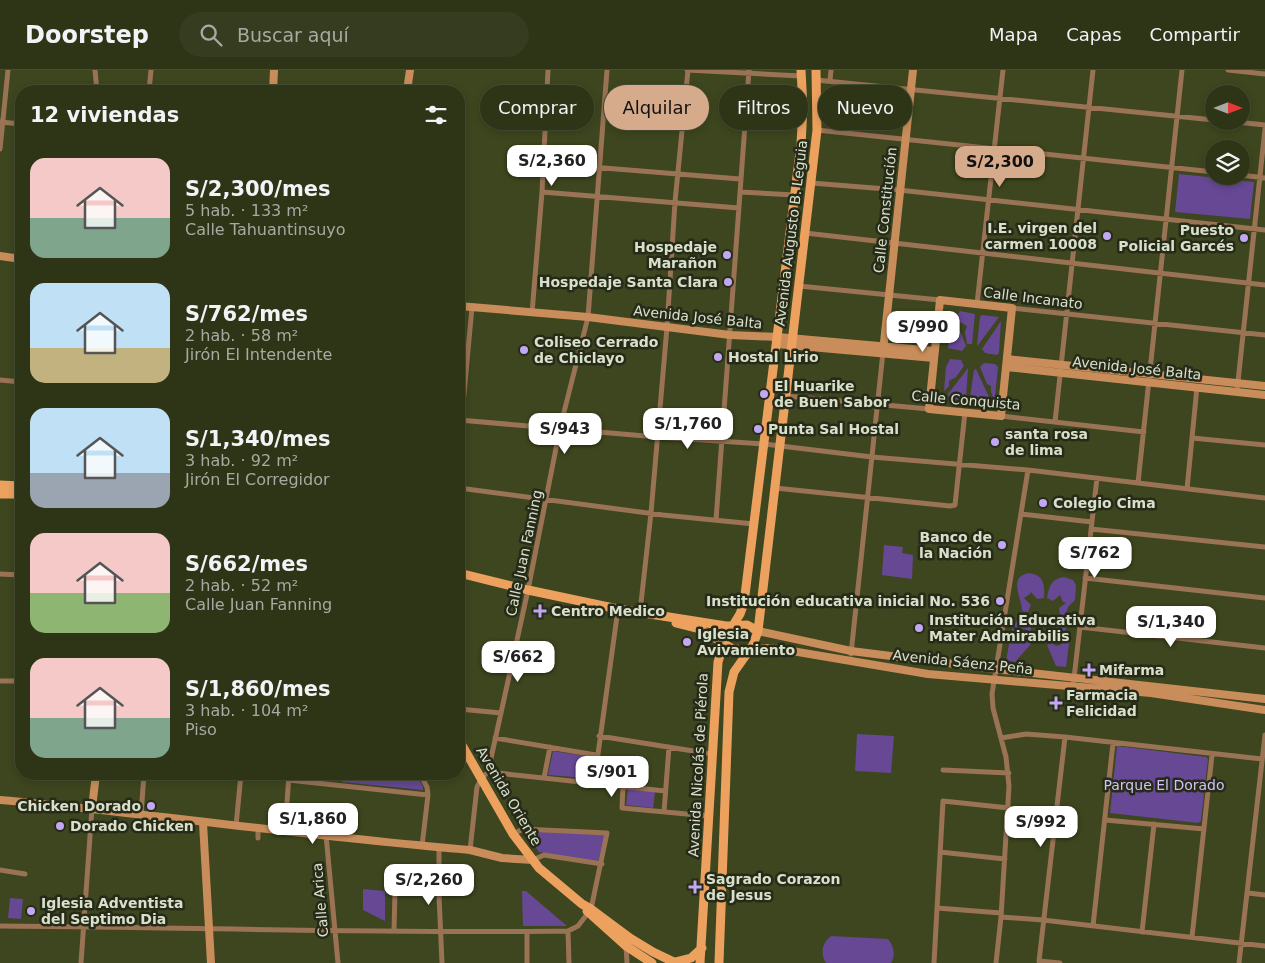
<!DOCTYPE html>
<html lang="es">
<meta charset="utf-8">
<style>
:root{--surface:#2e3416;--page:#363c1f;--text:#f1f3f6;--muted:#a7aaa1;--line:#494f35;--accent:#d6ab8b}
body{margin:0;font-family:"DejaVu Sans",sans-serif;background:var(--page);color:var(--text);height:100vh;display:flex;flex-direction:column;font-size:19px;white-space:nowrap}
*{box-sizing:border-box;margin:0}
p{font-size:16px;color:var(--muted)}
.icon{flex:none;width:28px;height:28px;fill:none;stroke:currentColor;stroke-width:2;stroke-linecap:round;stroke-linejoin:round}
.map{position:relative;flex:1;overflow:hidden}
.details{position:absolute;left:15px;top:15px;width:450px;height:695px;display:flex;flex-direction:column;background:var(--surface);border-radius:20px;box-shadow:0 2px 8px #0003,0 0 0 1px var(--line)}
.details>*{flex:none}
.guide{position:absolute;left:480px;top:15px;width:475px;height:45px;display:flex;gap:10px}
.needle{width:32px;rotate:90deg}
.tools{position:absolute;left:1205px;top:15px;display:grid;gap:10px}
.tools a{display:grid;place-items:center;width:45px;height:45px;border-radius:50%;background:var(--surface);box-shadow:0 2px 8px #0003,0 0 0 1px var(--line);font-size:25px}
.price{position:absolute;translate:-50% -42px;padding:0 11px;border-radius:10px;background:#fff;color:#222;font-size:16px;line-height:32px;filter:drop-shadow(0 1px 2px #0008)}
.price::after{content:'';position:absolute;left:50%;top:30px;width:15px;height:11px;margin-left:-8px;background:inherit;clip-path:polygon(0 0,100% 0,50% 100%)}
.price.active{background:var(--accent);color:#111}
ul{padding:0;list-style:none}
li{display:flex;align-items:center;gap:15px;height:125px;padding:0 15px}
li span{display:grid;place-items:center;flex:none;width:140px;height:100px;border-radius:15px;color:#555}
li>.icon{margin-inline-start:auto}
span .icon{width:60px;height:60px;fill:#fffc;stroke-width:1}
li b{font-size:21px}
h2{display:flex;justify-content:space-between;align-items:center;height:60px;padding:0 15px;font-size:21px}
.pill{padding:0 18px;border-radius:22px;background:var(--surface);box-shadow:0 2px 8px #0003,0 0 0 1px var(--line);font-size:18px;line-height:45px}
.pill.active{background:var(--accent);color:#111}
header{display:flex;align-items:center;gap:30px;box-sizing:border-box;height:70px;padding:0 25px;background:var(--surface);border-bottom:1px solid var(--line)}
header strong{font-size:24px}
nav{display:flex;gap:28px;margin-inline-start:auto;font-size:18px}
.search{width:350px;height:45px;background:var(--page);display:flex;align-items:center;gap:12px;box-sizing:border-box;padding:0 18px;border-radius:28px;color:var(--muted);font-size:19px}
.map>svg:first-child{display:block}
</style>
<header>
<strong>Doorstep</strong>
<div class="search"><svg class="icon" aria-label="search" viewBox="0 0 24 24"><circle cx="10" cy="10" r="6"/><path d="M15 15l6 6"/></svg>Buscar aquí</div>
<nav><a>Mapa</a><a>Capas</a><a>Compartir</a></nav>
</header>
<div class="map">
<svg width="1265" height="893" viewBox="0 0 1265 893">
<rect width="100%" height="100%" fill="#3d461e"/>
<!-- green -->
<path fill="#664894" d="M1179,104L1254,112L1250,149L1175,142Z
M960,241L975,244L972,274H967L965,262L967,256L960,252L957,246Z
M954,244L956,250L954,262L961,263L966,276L962,281L948,278L950,249Z
M982,245L999,247L978,275H977L980,247Z
M1001,251L999,283L997,285L985,283L982,279Z
M950,289L961,290L964,296L956,307L949,311V316L944,321L946,297Z
M984,293L995,294L998,297L995,327H993L991,322V316L987,314L980,297Z
M968,298L966,328L962,330L949,329L948,324Z
M976,299L990,329L988,333L974,331L970,328L974,300Z
M884,475L903,477L902,483L913,485L912,509L882,505Z
M1029,503C1044,505 1045,515 1044,528L1037,529L1031,522L1030,524L1024,528L1031,535L1028,542L1022,541C1022,527 1007,507 1029,503Z
M1064,507L1073,510L1076,515L1075,530L1068,537L1065,546H1060L1059,538L1066,533L1063,532L1060,525L1053,531L1047,528C1049,517 1051,509 1064,507Z
M1021,544L1028,545L1027,548L1031,549V560L1038,566L1033,571L1029,568V564C1027,559 1023,557 1018,559L1014,556Z
M1058,549H1066L1064,553L1067,563L1064,565L1060,562H1056L1052,567L1051,570L1046,572L1044,566L1051,563L1055,552L1059,551Z
M1012,558L1016,562V567L1018,570H1027L1031,574L1015,592L1006,591Z
M1070,566L1066,597L1056,596L1047,575L1052,573L1056,576L1060,575L1064,572V568Z
M857,664L894,666L891,703L855,701Z
M1117,676L1206,687L1208,689L1201,751L1198,753L1110,743Z
M553,681L591,687L587,708L548,705Z
M343,704H416L423,717V720L342,712Z
M628,719L655,722L653,738L626,735Z
M526,761L604,765L605,766L598,792L539,782L526,764Z
M363,819L385,821V851L363,840Z
M522,821H526L567,856H523Z
M10,828L23,829L21,849L8,848Z
M831,866L888,869C894,877 896,884 891,893H826C820,883 822,873 831,866Z"/>
<g fill="none" stroke-linecap="round" stroke-linejoin="round">
<!-- street -->
<path stroke="#997354" stroke-width="5" d="M95,0L97,21
M687,0L801,6
M1228,0L1265,4
M816,10L1214,50
M830,11L831,0
M149,21L151,0
M1227,51L1265,55
M0,52L21,54
M817,60L1214,102
M0,79L8,0
M542,93L740,109
M1241,105L1265,108
M811,113L899,120L1265,160
M542,122L739,138
M740,122L795,125
M805,163L1265,215
M799,216L940,230
M977,234L1003,0
M1012,238L1265,265
M532,243L542,122L548,0
M0,310L21,312
M1237,321L1265,59
M786,326L929,339
M1001,346L1144,362
M459,350L657,367L764,374L872,387L1028,400L1265,428
M1055,352L1093,0
M1192,368L1265,375
M459,378L472,237
M1138,413L1182,0
M459,418L663,445L754,454
M775,418L950,436L955,435L965,342
M1187,419L1197,317
M1021,444L1092,452
M716,450L749,0
M1091,459L1265,477
M0,504L21,505
M1085,508L1265,528
M640,542L651,443L667,257L675,132L688,0
M1080,557L1265,578
M851,584L883,282
M0,611H21
M1073,617L1097,408
M459,639L501,643
M599,666L712,684
M495,668L596,685
M1001,668L1026,664L1065,667L1262,689
M943,700L1009,703
M488,702L665,721
M230,704L241,705
M420,704L427,717L428,725L422,776
M544,708L550,677
M288,710L428,725
M594,713L618,539
M623,716L622,738L708,746
M664,742L669,677
M141,745L144,704
M1105,750L1204,759
M236,756L241,704
M285,761L289,704
M326,765L338,893
M258,768V758
M439,778V825L442,893
M470,780L477,717L481,709L488,702L528,520L560,358L588,247L607,0
M940,782L1005,789
M533,790L544,785L602,794
M0,800L25,804
M1248,823L1265,825
M937,838L1001,843
M1001,847L1043,850L1265,876
M0,856C189,857 379,864 568,861L578,856L591,839L607,763L523,759L513,764
M1093,856L1113,673
M394,861L395,821
M568,861L569,893
M527,862V893
M1142,862L1154,754
M1192,867L1212,685
M626,876L627,893
M81,893L92,738
M934,893L943,731L1009,738
M996,893L1001,847L1009,716L1006,687L993,638L992,624L1028,400
M1060,893L1039,891L1065,667
M1239,893L1265,665"/>
<!-- secondary -->
<path stroke="#c98d5b" stroke-width="8" d="M273,21L274,0
M407,21L410,0
M0,186L21,189
M940,230L1012,238L1001,346L929,339Z
M459,236L588,247L730,265L778,267L935,281
M777,274L934,288
M883,282L913,0
M1007,289L1265,316
M1006,297L1265,325
M758,561L851,581L995,599L1265,629
M749,580L766,578L780,579L928,604L1151,623L1265,640
M0,730C157,744 313,767 470,780L502,788L533,790
M92,738L96,704
M203,753L211,893"/>
<!-- primary -->
<path stroke="#eda15f" stroke-width="9" d="M0,415L21,416
M0,424H21
M459,503L528,520L618,539L726,556L747,555L758,561
M676,553L700,559L733,579L749,580
M459,670L513,764L539,798L582,834L591,839L630,868L653,882L676,893
M587,841L626,876L652,893
M675,892L691,888L702,878
M700,893L718,592L726,567L740,544L744,533L801,74L803,38L801,0
M719,893L729,622L734,602L753,575L758,561L817,60L816,0"/>
</g>
<!-- markers -->
<g fill="#c2a8f3" stroke="#262a19" stroke-width="2">
<circle cx="1107" cy="166" r="5"/>
<circle cx="1244" cy="168" r="5"/>
<circle cx="727" cy="185" r="5"/>
<circle cx="728" cy="212" r="5"/>
<circle cx="524" cy="280" r="5"/>
<circle cx="718" cy="287" r="5"/>
<circle cx="764" cy="324" r="5"/>
<circle cx="758" cy="359" r="5"/>
<circle cx="995" cy="372" r="5"/>
<circle cx="1043" cy="433" r="5"/>
<circle cx="1002" cy="475" r="5"/>
<circle cx="1000" cy="531" r="5"/>
<path d="M537.5 533.5h5v5h5v5h-5v5h-5v-5h-5v-5h5z"/>
<circle cx="919" cy="558" r="5"/>
<circle cx="687" cy="572" r="5"/>
<path d="M1086.5 592.5h5v5h5v5h-5v5h-5v-5h-5v-5h5z"/>
<path d="M1053.5 625.5h5v5h5v5h-5v5h-5v-5h-5v-5h5z"/>
<circle cx="151" cy="736" r="5"/>
<circle cx="60" cy="756" r="5"/>
<path d="M692.5 809.5h5v5h5v5h-5v5h-5v-5h-5v-5h5z"/>
<circle cx="31" cy="841" r="5"/>
</g>
<g text-anchor="middle" dominant-baseline="central" stroke-width="5" stroke-linejoin="round" paint-order="stroke">
<!-- street labels -->
<g font-size="14" fill="#d9e0c9" stroke="#262a19">
<text transform="translate(885 140) rotate(-84)">Calle Constitución</text>
<text transform="translate(791 163) rotate(-83)">Avenida Augusto B. Leguia</text>
<text transform="translate(1033 228) rotate(7)">Calle Incanato</text>
<text transform="translate(698 247) rotate(6)">Avenida José Balta</text>
<text transform="translate(1137 298) rotate(6)">Avenida José Balta</text>
<text transform="translate(966 330) rotate(5)">Calle Conquista</text>
<text transform="translate(524 483) rotate(-78)">Calle Juan Fanning</text>
<text transform="translate(963 592) rotate(6)">Avenida Sáenz Peña</text>
<text transform="translate(698 695) rotate(-87)">Avenida Nicolás de Piérola</text>
<text transform="translate(509 726) rotate(59)">Avenida Oriente</text>
<text transform="translate(320 830) rotate(-95)">Calle Arica</text>
</g>
<!-- poi labels -->
<g font-size="14" font-weight="bold" fill="#d9e0c9" stroke="#262a19" text-anchor="start">
<text x="1097" y="158" text-anchor="end">I.E. virgen del<tspan x="1097" dy="16">carmen 10008</tspan></text>
<text x="1234" y="160" text-anchor="end">Puesto<tspan x="1234" dy="16">Policial Garcés</tspan></text>
<text x="717" y="177" text-anchor="end">Hospedaje<tspan x="717" dy="16">Marañon</tspan></text>
<text x="718" y="212" text-anchor="end">Hospedaje Santa Clara</text>
<text x="534" y="272">Coliseo Cerrado<tspan x="534" dy="16">de Chiclayo</tspan></text>
<text x="728" y="287">Hostal Lirio</text>
<text x="774" y="316">El Huarike<tspan x="774" dy="16">de Buen Sabor</tspan></text>
<text x="768" y="359">Punta Sal Hostal</text>
<text x="1005" y="364">santa rosa<tspan x="1005" dy="16">de lima</tspan></text>
<text x="1053" y="433">Colegio Cima</text>
<text x="992" y="467" text-anchor="end">Banco de<tspan x="992" dy="16">la Nación</tspan></text>
<text x="990" y="531" text-anchor="end">Institución educativa inicial No. 536</text>
<text x="551" y="541">Centro Medico</text>
<text x="929" y="550">Institución Educativa<tspan x="929" dy="16">Mater Admirabilis</tspan></text>
<text x="697" y="564">Iglesia<tspan x="697" dy="16">Avivamiento</tspan></text>
<text x="1099" y="600">Mifarma</text>
<text x="1066" y="625">Farmacia<tspan x="1066" dy="16">Felicidad</tspan></text>
<text x="141" y="736" text-anchor="end">Chicken Dorado</text>
<text x="70" y="756">Dorado Chicken</text>
<text x="706" y="809">Sagrado Corazon<tspan x="706" dy="16">de Jesus</tspan></text>
<text x="41" y="833">Iglesia Adventista<tspan x="41" dy="16">del Septimo Dia</tspan></text>
</g>
<!-- park labels -->
<g font-size="14" fill="#d2c2f3" stroke="#262a19">
<text x="1164" y="715">Parque El Dorado</text>
</g>
</g>
</svg>
<div class="tools">
<a><svg class="needle" viewBox="-14 -14 28 28"><path d="M0-13l5 13h-10z" fill="#e53935"/><path d="M0 13l5-13h-10z" fill="#a7aaa1"/></svg></a>
<a><svg class="icon" aria-label="layers" viewBox="0 0 24 24"><path d="M12 4l9 5-9 5-9-5zM3 14l9 5 9-5"/></svg></a>
</div>
<b class="price" style="left:552px;top:117px">S/2,360</b>
<b class="price active" style="left:1000px;top:118px">S/2,300</b>
<b class="price" style="left:923px;top:283px">S/990</b>
<b class="price" style="left:688px;top:380px">S/1,760</b>
<b class="price" style="left:565px;top:385px">S/943</b>
<b class="price" style="left:1095px;top:509px">S/762</b>
<b class="price" style="left:1171px;top:578px">S/1,340</b>
<b class="price" style="left:518px;top:613px">S/662</b>
<b class="price" style="left:612px;top:728px">S/901</b>
<b class="price" style="left:313px;top:775px">S/1,860</b>
<b class="price" style="left:1041px;top:778px">S/992</b>
<b class="price" style="left:429px;top:836px">S/2,260</b>
<div class="guide">
<a class="pill">Comprar</a>
<a class="pill active">Alquilar</a>
<a class="pill">Filtros</a>
<a class="pill">Nuevo</a>
</div>
<section class="details">
<h2>12 viviendas<svg class="icon" aria-label="filters" viewBox="0 0 24 24"><path d="M4 7h16M4 17h16"/><circle cx="9" cy="7" r="2"/><circle cx="15" cy="17" r="2"/></svg></h2>
<ul>
<li><span style="background:linear-gradient(#f6c9c9 60%,#7fa58c 0)"><svg class="icon" aria-label="home" viewBox="0 0 24 24"><path d="M3 11l9-7 9 7M6 9v11h12V9"/></svg></span><div><b>S/2,300/mes</b><p>5 hab. · 133 m²</p><p>Calle Tahuantinsuyo</p></div></li>
<li><span style="background:linear-gradient(#bfe0f5 65%,#c2b280 0)"><svg class="icon" aria-label="home" viewBox="0 0 24 24"><path d="M3 11l9-7 9 7M6 9v11h12V9"/></svg></span><div><b>S/762/mes</b><p>2 hab. · 58 m²</p><p>Jirón El Intendente</p></div></li>
<li><span style="background:linear-gradient(#bfe0f5 65%,#9aa5b1 0)"><svg class="icon" aria-label="home" viewBox="0 0 24 24"><path d="M3 11l9-7 9 7M6 9v11h12V9"/></svg></span><div><b>S/1,340/mes</b><p>3 hab. · 92 m²</p><p>Jirón El Corregidor</p></div></li>
<li><span style="background:linear-gradient(#f6c9c9 60%,#8fb573 0)"><svg class="icon" aria-label="home" viewBox="0 0 24 24"><path d="M3 11l9-7 9 7M6 9v11h12V9"/></svg></span><div><b>S/662/mes</b><p>2 hab. · 52 m²</p><p>Calle Juan Fanning</p></div></li>
<li><span style="background:linear-gradient(#f6c9c9 60%,#7fa58c 0)"><svg class="icon" aria-label="home" viewBox="0 0 24 24"><path d="M3 11l9-7 9 7M6 9v11h12V9"/></svg></span><div><b>S/1,860/mes</b><p>3 hab. · 104 m²</p><p>Piso</p></div></li>
</ul>
</section>
</div>
